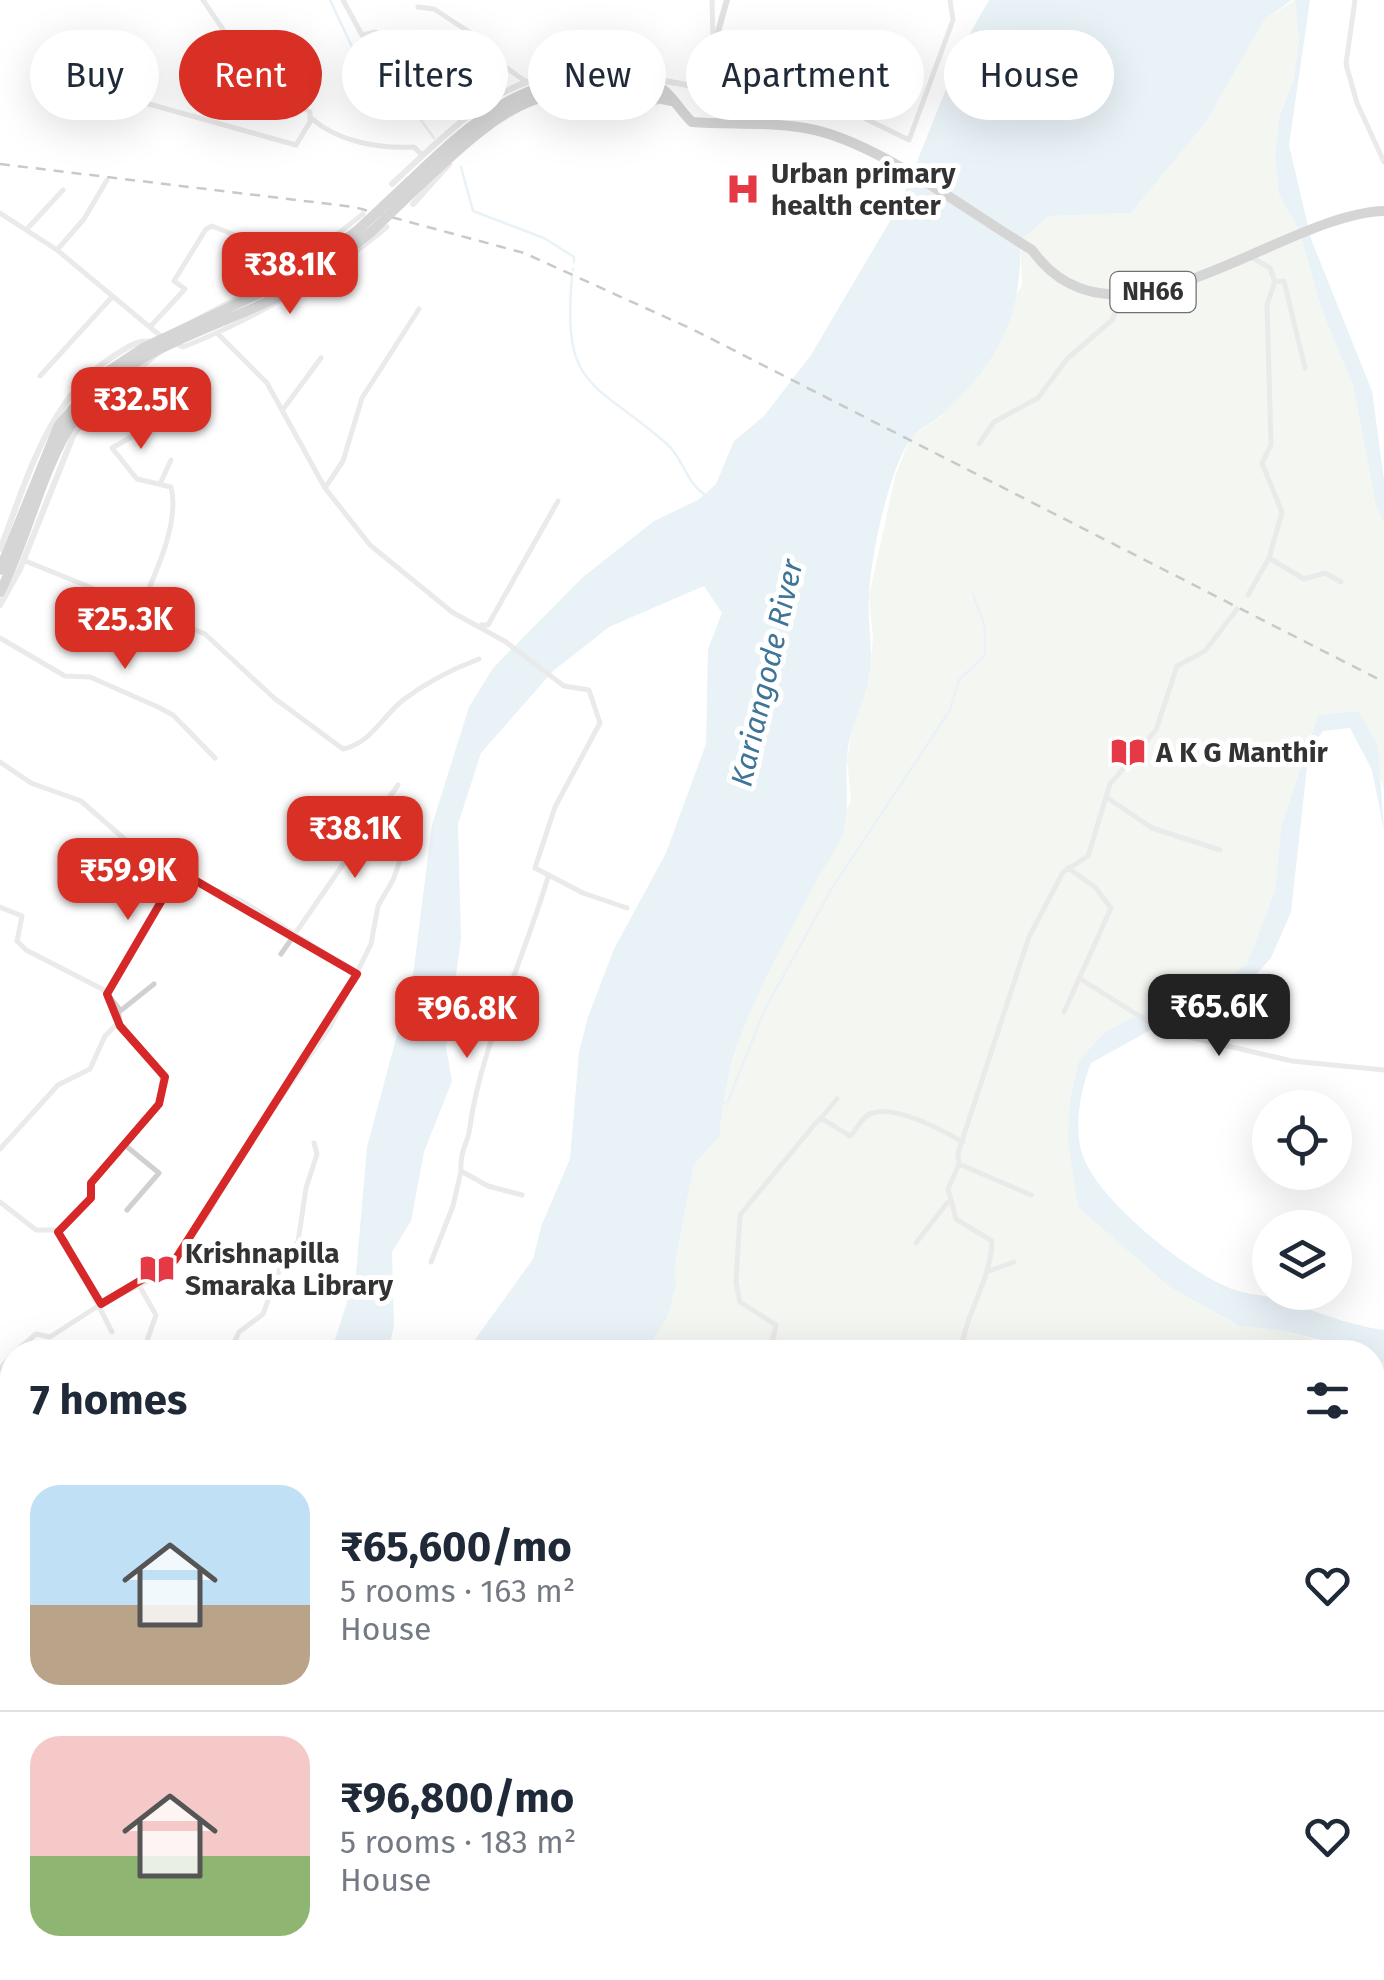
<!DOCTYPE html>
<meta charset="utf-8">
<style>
:root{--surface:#fff;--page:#f2f2f3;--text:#1f2937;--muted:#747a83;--line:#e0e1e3;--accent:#d93025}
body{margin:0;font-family:"Fira Sans",sans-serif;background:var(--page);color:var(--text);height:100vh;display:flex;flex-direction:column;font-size:38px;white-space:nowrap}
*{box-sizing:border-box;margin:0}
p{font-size:32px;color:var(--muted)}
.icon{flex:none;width:55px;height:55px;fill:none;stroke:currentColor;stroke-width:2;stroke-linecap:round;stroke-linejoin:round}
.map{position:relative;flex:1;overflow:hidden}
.details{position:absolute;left:0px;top:1340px;width:1385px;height:640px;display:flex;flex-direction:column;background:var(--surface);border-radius:40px 40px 0 0;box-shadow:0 10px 40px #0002}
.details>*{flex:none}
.banner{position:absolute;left:30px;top:30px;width:1325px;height:90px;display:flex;gap:20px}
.tools{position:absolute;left:1252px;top:1090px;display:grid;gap:20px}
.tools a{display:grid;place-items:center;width:100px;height:100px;border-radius:50%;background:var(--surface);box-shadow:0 10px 40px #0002;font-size:50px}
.price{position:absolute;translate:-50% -85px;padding:0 22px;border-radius:20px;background:var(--accent);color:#fff;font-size:32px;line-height:65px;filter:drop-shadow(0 2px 5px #0008)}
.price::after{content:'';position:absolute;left:50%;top:60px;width:30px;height:22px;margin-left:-15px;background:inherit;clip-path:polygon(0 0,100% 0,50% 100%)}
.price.selected{background:#222;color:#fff}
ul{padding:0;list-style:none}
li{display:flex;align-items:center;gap:30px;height:250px;padding:0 30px}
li+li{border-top:2px solid var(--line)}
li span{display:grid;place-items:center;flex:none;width:280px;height:200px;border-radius:30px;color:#555}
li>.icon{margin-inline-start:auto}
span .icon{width:120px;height:120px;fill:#fffc;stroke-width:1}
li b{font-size:42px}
h2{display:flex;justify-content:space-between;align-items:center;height:120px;padding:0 30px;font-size:42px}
.tag{padding:0 35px;border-radius:45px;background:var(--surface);box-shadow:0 10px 40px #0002;font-size:35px;line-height:90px}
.tag.selected{background:var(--accent);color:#fff}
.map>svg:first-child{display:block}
</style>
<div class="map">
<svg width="1384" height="1980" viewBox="0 0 1384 1980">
<rect width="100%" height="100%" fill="#fff"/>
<!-- green -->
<path fill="#e6ecdf" d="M1295,0L1299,40L1294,78L1279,116L1275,155L1279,195L1299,230L1321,308L1353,386L1376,506L1384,523V789L1358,711L1318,715L1281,827L1275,890L1247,964L1218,984L1178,994L1105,1032L1079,1060L1070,1099L1079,1207L1171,1288L1240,1326L1278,1330L1363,1352H645L667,1318L676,1287L675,1263L694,1165L720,1136L722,1096L746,1018L761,980L820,872L851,800L847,759L854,719L869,680L873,637L869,596L895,477L910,438L942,416L1022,285L1020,241L1049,216L1131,213L1206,122L1265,19Z
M1372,1357L1384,1363V1579L1373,1587Z
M365,1968H1203L1197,1980H363Z"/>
<!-- water -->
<path fill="#cfe2ee" d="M989,0H1292L1265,19L1206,122L1131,213L1049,216L1020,241C1023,316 998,362 944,413C934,423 916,430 909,441C888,475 871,555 869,595C867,623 874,649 869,677C864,705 849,728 847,757C845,784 850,805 843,832C838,850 823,867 814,885C773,966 723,1043 720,1136L694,1165L675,1263L676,1287L667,1318L645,1352H466L533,1259L542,1224L570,1159L579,1052L588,1017L614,949L666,853L706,744L708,649L722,613L704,586L609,627L553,671L481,753L458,824L461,939L446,1047L452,1081L424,1152L411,1221L392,1252L394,1326L388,1352H331L356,1274L367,1147L413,975L432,825L469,707L493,668L583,577L654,521L698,500L716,484L734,441L764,416L811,355L900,204L964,44Z
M1295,0H1310L1289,145L1311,239L1372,391L1384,479V523L1376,506L1353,386L1321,308L1299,230L1279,195L1275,155L1279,117L1294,78L1299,40Z
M1358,711L1378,745L1384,831L1372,770L1350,728L1323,731L1309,749L1291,912L1271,958L1236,996L1174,1017L1091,1063C1080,1091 1072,1132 1085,1161C1104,1205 1191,1275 1235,1290C1250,1295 1266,1295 1281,1300C1317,1311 1346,1325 1384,1330V1363L1373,1357L1372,1352L1278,1330L1240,1326L1171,1288L1078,1207L1068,1140L1070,1099L1079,1060L1105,1032L1178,994L1218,984L1247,964L1275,890L1281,827L1318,715Z
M12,1603V1920L0,1938V1612Z"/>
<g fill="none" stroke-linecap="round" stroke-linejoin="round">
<!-- stream -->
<path stroke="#cfe2ee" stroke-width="2.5" d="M330,0L355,53L400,91L434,138
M461,167L473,211L544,238L574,257V262
M573,270V269
M572,276C562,390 592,379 667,444C683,458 686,482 704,494
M721,1104L728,1101L765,1009L832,888L950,710L959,680L985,655V627L973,594"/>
<!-- minor -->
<path stroke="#d0d0d0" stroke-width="5" d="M343,0L362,35L376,32L380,42L425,82L423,92L461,120
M712,0L713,42
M1355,0L1346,64L1357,103L1384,162
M418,7L434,9L483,41L487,54L525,81
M56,67L106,92
M96,115L106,92L296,145L310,122V112C298,103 262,97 245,89L235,69L233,44L203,0
M862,117L909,140L953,20L950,0
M311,118C338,142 380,149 414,147L422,155
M0,213L57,250L163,338
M27,229L63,190
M57,250L84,219L107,180
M1275,282L1284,281L1305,368
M188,324L296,267L363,214
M150,327L185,289L174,281L206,229L212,226L235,235
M217,333L267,383L325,488L370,545L452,612L506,642L564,686L589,690L600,723L555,807L535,868L583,893L627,908
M175,343L183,347C259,317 324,279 387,227
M40,376L112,297
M284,408L321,358
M979,444L994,422L1038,398L1067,359L1112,320L1123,295
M160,484L171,460
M325,488L343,461L362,398L419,309
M1269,558L1304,579L1325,573L1341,582
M23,560L205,634L274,698L343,749C371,743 382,717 403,700C427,682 452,669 479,659
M1248,595L1269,558L1282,512L1262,463L1271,445L1267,304L1275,282L1270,268L1251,257
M141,607C155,574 180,523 171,487L137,479L112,448L147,428L150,416L141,400
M481,625H488L558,501
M0,638L65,676L90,677L158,707L173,715L215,758
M0,762L31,783L81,801L129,843L197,882L242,901L356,973
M1106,797L1152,828L1220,850
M0,907L22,916L17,941L26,950L104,990L118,1007L120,1026L162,1074L159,1104L91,1183L90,1199L58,1232
M281,954L398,785
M1079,978L1163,1031L1292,1061L1384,1070
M107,993L179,871
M119,1012L154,984
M1064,1012L1111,908L1095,887L1068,868
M821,1118L837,1099
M126,1146L159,1173L127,1210
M0,1149L58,1085L90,1069L105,1036L118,1023
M959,1164L1031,1195
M522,1195L488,1186L461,1171C460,1148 468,1144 470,1127C480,1050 525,956 548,877
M0,1202L36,1230H54L65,1240L112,1332
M916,1243L947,1203
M431,1262L453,1206L461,1171
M989,1271L1014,1262
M140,1287L156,1315L143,1352
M15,1352L36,1334L50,1337L101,1304L164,1273L206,1217L236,1162L331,1025L371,944L378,906L393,880L406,844
M230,1352L239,1332L263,1314L285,1255L298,1242L306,1188L317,1154L314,1143
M770,1352L776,1325L740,1302L736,1282L740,1215L814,1125L821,1118L850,1136C857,1130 862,1116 872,1113C895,1105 942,1130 963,1142
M961,1352C965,1313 991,1281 992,1241L956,1219L948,1189L959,1164L958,1153L1029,937L1063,872L1088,856L1110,784L1156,730L1177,666L1205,651L1237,609
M0,1369L12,1355
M1372,1417L1384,1427
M0,1453L12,1442
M1372,1772L1384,1773
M0,1816L12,1831
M1372,1873H1384
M690,1968L706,1980
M120,1980L126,1968
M406,1980L407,1968
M1234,1980L1239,1968
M1326,1980L1362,1974L1384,1979"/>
<!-- tertiary -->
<path stroke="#d0d0d0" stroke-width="6" d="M615,97L657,102
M392,184C512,70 537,55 702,88
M413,204L449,164
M0,549C27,481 47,400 112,357C127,348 137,339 154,342
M0,605L20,569L74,434L99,401L159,352
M1372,1569L1384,1561
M932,1980L939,1968"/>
<!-- secondary -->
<path stroke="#bdbdbd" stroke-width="6" d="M702,88L727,0
M0,1722L12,1732
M200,1968L202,1980"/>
<!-- trunk -->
<path stroke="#a2a2a2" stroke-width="10" d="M410,181C472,122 531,66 623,80C634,82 652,82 661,88C673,96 681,112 692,122C733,125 775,121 815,130C883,146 971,213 1032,250C1116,368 1280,214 1384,211
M420,185C512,99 543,74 672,101
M0,570L59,425L101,376L145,347L301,274L359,229
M0,592C29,536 40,470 76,417C120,351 210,331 277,297C311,280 341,256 371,232"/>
<!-- rail -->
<path stroke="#888" stroke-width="2.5" stroke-dasharray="10 8" stroke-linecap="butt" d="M0,164L354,207L524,253L694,330L1384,682"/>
<!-- trunk-bridge -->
<path stroke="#a2a2a2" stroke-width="10" d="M359,229L410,181
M371,232L420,185"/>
</g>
<!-- marked area -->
<path d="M0 0H1384V1980H0ZM179,871L357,974L175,1260L101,1304L58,1232L91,1198V1183L159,1104L165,1077L120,1026L107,994Z" fill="#fff" fill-opacity=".55" fill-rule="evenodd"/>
<path fill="none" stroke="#d62828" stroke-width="8" stroke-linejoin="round" d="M179,871L357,974L175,1260L101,1304L58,1232L91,1198V1183L159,1104L165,1077L120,1026L107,994Z"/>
<!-- icons -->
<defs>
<g id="hospital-bare" transform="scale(2.7)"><path d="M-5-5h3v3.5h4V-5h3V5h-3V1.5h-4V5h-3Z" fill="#e63946" stroke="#fff" stroke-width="2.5" paint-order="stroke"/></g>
<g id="library-bare" transform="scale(2.7)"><path d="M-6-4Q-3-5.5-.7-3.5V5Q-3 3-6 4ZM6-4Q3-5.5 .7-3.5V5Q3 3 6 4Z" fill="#e63946" stroke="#fff" stroke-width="2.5" paint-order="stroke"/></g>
</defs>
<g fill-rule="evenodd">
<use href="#hospital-bare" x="743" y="189"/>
<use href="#library-bare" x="1128" y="752"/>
<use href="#library-bare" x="157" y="1269"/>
</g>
<g text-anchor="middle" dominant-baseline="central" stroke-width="10" stroke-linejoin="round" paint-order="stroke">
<!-- shield labels -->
<rect fill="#fff" stroke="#707070" stroke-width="2.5" x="1110.5" y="272" width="85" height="40" rx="8"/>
<g font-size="25" font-weight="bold" fill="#333">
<text x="1153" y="292">NH66</text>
</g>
<!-- poi labels -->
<g font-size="28" font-weight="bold" fill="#333" stroke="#fff" text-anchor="start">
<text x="771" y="173">Urban primary<tspan x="771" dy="32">health center</tspan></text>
<text x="1156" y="752">A K G Manthir</text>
<text x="185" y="1253">Krishnapilla<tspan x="185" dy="32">Smaraka Library</tspan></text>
</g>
<!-- water labels -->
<g font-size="30" font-style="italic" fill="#3f7597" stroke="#fff">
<text transform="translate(767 673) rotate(-77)">Kariangode River</text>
</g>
</g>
</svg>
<div class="tools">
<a><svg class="icon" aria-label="locate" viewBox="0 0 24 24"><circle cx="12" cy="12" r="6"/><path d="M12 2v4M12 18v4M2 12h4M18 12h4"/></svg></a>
<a><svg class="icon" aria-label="layers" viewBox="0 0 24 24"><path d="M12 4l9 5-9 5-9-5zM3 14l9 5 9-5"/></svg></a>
</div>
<b class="price" style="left:290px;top:317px">₹38.1K</b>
<b class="price" style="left:141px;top:452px">₹32.5K</b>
<b class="price" style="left:125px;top:672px">₹25.3K</b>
<b class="price" style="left:355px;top:881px">₹38.1K</b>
<b class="price" style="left:128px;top:923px">₹59.9K</b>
<b class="price selected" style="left:1219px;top:1059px">₹65.6K</b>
<b class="price" style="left:467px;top:1061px">₹96.8K</b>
<div class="banner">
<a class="tag">Buy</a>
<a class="tag selected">Rent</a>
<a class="tag">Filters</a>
<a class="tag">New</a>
<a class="tag">Apartment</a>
<a class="tag">House</a>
</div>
<section class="details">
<h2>7 homes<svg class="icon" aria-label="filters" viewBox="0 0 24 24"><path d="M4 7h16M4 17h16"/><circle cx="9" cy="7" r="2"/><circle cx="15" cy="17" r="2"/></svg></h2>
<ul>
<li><span style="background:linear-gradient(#bfe0f5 60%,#b9a48a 0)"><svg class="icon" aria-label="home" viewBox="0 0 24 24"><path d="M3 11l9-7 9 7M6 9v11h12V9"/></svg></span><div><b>₹65,600/mo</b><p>5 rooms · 163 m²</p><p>House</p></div><svg class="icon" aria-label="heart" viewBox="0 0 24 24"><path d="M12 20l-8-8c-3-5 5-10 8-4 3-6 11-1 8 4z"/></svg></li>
<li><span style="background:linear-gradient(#f6c9c9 60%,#8fb573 0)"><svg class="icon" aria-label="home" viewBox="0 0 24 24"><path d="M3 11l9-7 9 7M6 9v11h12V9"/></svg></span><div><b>₹96,800/mo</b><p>5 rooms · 183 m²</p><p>House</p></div><svg class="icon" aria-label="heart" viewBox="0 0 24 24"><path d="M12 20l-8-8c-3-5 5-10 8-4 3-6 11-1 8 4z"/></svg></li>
</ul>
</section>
</div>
